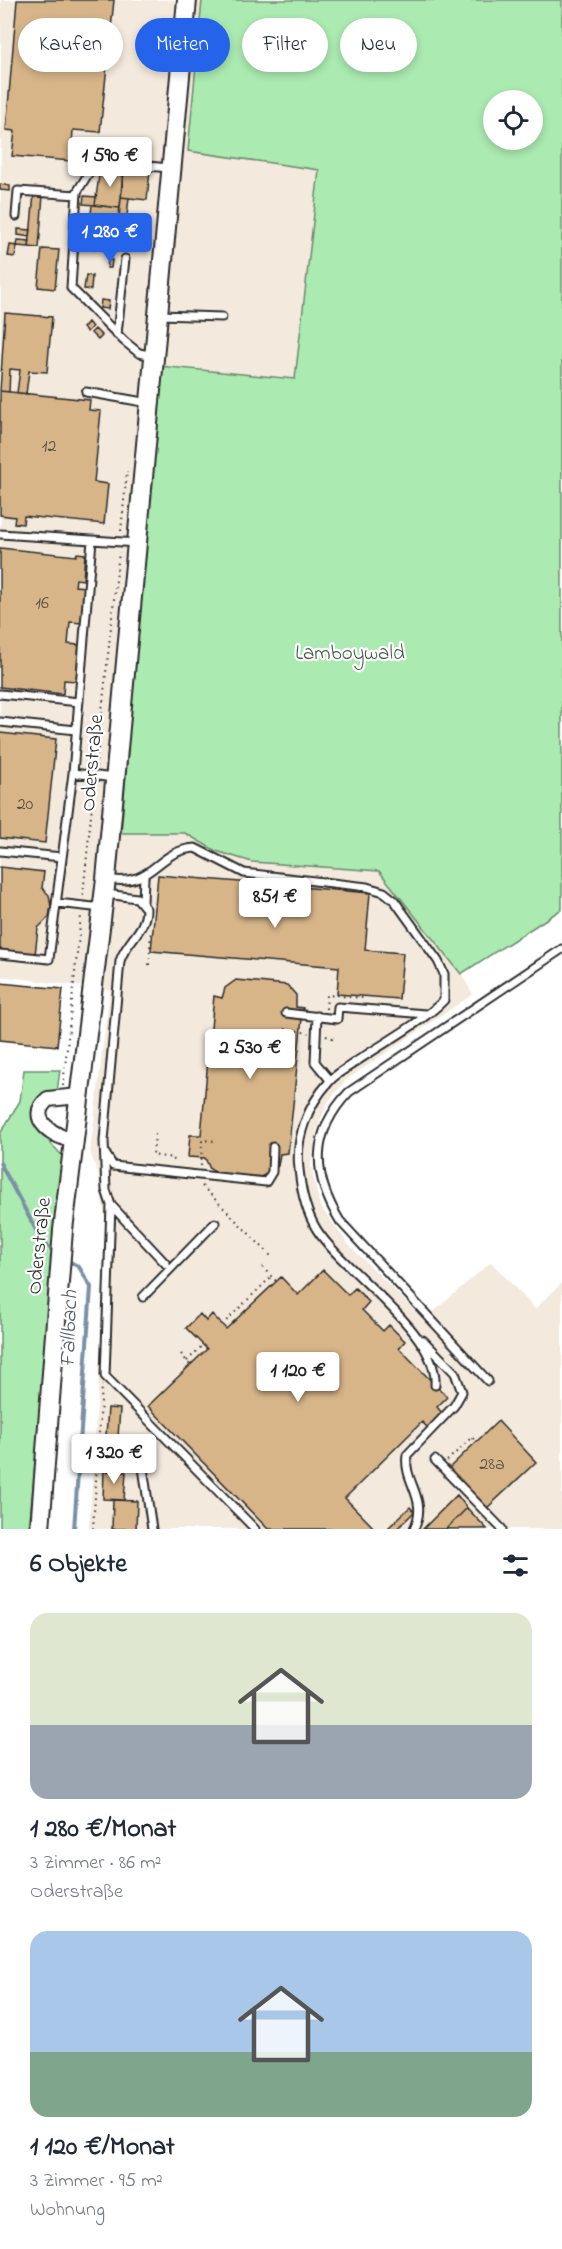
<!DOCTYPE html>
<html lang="de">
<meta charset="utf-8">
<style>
:root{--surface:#fff;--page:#f2f2f3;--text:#1f2937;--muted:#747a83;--accent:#2563eb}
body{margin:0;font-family:"Indie Flower",sans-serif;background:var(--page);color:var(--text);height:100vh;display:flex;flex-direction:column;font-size:22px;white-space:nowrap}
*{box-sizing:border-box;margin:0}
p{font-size:20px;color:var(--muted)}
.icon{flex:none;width:33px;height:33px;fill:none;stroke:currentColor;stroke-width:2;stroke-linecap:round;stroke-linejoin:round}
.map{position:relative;height:1529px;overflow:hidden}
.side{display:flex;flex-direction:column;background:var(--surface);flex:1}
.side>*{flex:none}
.banner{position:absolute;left:18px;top:18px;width:526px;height:54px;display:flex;gap:12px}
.tools{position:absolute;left:483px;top:90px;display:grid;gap:12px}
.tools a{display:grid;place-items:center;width:60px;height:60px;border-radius:50%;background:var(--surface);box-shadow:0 3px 9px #0003;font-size:30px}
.price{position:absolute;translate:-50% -51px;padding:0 14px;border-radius:6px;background:#fff;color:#222;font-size:20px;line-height:39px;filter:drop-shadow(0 2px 3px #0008)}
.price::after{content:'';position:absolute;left:50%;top:36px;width:18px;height:14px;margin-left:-9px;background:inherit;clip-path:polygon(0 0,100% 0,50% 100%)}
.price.current{background:var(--accent);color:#fff}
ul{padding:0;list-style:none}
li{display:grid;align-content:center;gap:12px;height:318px;padding:0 30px}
li span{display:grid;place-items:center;height:186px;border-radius:18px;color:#555}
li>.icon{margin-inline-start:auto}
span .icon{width:108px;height:108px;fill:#fffc;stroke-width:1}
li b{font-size:26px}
h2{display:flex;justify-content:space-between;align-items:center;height:72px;padding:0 30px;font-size:26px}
.chip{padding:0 21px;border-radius:27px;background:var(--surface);box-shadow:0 3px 9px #0003;font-size:21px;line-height:54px}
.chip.current{background:var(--accent);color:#fff}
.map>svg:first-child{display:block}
</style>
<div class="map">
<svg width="562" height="1529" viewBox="0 0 562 1529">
<rect width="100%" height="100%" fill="#fff"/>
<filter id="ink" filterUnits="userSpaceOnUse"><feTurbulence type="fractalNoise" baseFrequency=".0167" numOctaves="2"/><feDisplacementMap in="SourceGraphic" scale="12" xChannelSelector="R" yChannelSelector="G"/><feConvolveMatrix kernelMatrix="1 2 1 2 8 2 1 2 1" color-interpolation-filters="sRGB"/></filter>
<g filter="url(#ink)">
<!-- built -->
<path fill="#f3e9dc" d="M1,0H202L188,151L319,170L295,379L160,366L121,833H185L216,851L252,862L379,871L461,974L473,994L345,1081L327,1103L316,1132L311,1167L320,1206L348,1244L424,1320L491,1262L535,1309L562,1283V1529H89L108,1235L98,1174L90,1152L110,990L0,976Z"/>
<!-- green -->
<path fill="#abeab1" stroke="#6b8a6e" stroke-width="1.5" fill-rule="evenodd" d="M202,0H562V909L461,974L379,871L252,862L216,851L185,833H121L159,366L295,379L319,170L188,151ZM494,100H532V140H494Z
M24,1070H60L57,1092L39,1097C26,1129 46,1135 64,1158L29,1529H0V1134L20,1101Z"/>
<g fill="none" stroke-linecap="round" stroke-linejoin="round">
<!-- stream -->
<path stroke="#7a90a5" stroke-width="4" d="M0,1163L42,1241L56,1253
M67,1260L79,1267L91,1287L74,1529"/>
</g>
<!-- building -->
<path fill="#d7b589" stroke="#2b2b2b" stroke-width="1.5" d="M17,0H114L100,132L73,130L71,161L12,156L15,131L6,130Z
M103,166L124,171L120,208L95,205L100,168Z
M123,167L150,170L147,200L121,197Z
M0,184L10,186V191L0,190Z
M34,194L43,195L39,248L29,247Z
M84,196L96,197L95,205L83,204Z
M121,197L129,198L123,251H115Z
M92,205L120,208L115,251L87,248Z
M18,229L31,230L30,237L18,235Z
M18,240L30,241L29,247L17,246Z
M10,245L17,246L15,257L8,256Z
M42,249L59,250L55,289L38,287Z
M108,260H112L111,268H107Z
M86,275L92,276L91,290L84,289Z
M101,300L109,301L108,309L100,308Z
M5,313L52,317L47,372L29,371L26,394L17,393L20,370L10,369L9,392L0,391Z
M88,322L92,327L87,332L83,328Z
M95,329L102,336L98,340L91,333Z
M0,391L90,400L89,410L101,411L94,482L108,484L104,524L24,516L23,524L14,523L15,517L0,515Z
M0,548L76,556L77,553L85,554L83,580L76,579L75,586L85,587L82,623L70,622L68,644L79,645L76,681L64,680L63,694L0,687Z
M0,733L56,739L45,843L0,838Z
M0,867L44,872L42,888L49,895L51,907L49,917L38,928L35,955L0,952Z
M158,875L370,893L365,950L403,953L399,999L337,994L339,967L151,951Z
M236,980L287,985L296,995V1007L303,1008L288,1153L280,1154L278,1166L272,1172L258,1178L220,1174L210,1169L205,1158L188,1157L190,1135H201L214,996L222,998L225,988Z
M0,983L63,989L57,1046L0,1040Z
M323,1270L348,1295L355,1288L369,1302L362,1310L383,1331L389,1325L405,1341L399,1348L447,1397L437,1407L443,1414L428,1428L422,1422L345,1498L375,1529H268L148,1406L207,1349L186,1328L200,1314L206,1321L212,1314L226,1329L281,1277L298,1295Z
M108,1408L120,1409L116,1464L104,1463Z
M498,1421L536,1462L486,1509L448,1469Z
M104,1471L126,1472L124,1500L103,1499Z
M457,1495L467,1508L446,1529H423Z
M113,1500L137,1501L136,1529H112Z
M410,1507L414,1512L397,1529H387Z
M467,1508L487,1529H446Z"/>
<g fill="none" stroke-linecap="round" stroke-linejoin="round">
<!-- lane casing -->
<g stroke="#2b2b2b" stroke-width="11">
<path id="lane" d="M16,216L18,191L77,195
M160,315L222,317
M117,334L125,259
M154,356L139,353L124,341L71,288L77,192L96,161L169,168
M86,392L149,403
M0,534L92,540
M0,694L79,702
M0,722L76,730
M73,773L114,778
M0,851L62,857
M107,879C155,888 154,851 195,848L244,873L367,887L384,892L394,900L438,961L444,974V1000C424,1021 379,1046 354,1063C346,1069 335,1074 329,1082C308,1105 295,1138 299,1169C301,1190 305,1211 317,1230C345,1273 439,1332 435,1385
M106,894L137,898L146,909C146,931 126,941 120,961L104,1141L106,1190L111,1205L166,1264
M143,902L144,877
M57,903L102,908
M0,954L49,959L73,773L92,540L137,543
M286,1013L337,1019L338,1007L426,1014
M317,1016L315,1062L330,1080
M105,1153L113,1166L266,1182L272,1172L273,1147
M111,1205L105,1376L255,1529
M143,1297L215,1223
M488,1381L340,1221C312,1175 310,1133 349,1092L562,949
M140,1447L152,1529
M435,1460L502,1529
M414,1529C429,1498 403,1483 407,1455L454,1406L462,1392L455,1373L423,1340"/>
</g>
<!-- street casing -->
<g stroke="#2b2b2b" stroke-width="18">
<path id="street" d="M75,1141C56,1138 24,1119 48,1099L79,1096"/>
</g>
<!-- secondary casing -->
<g stroke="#2b2b2b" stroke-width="22">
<path id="secondary" d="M40,1529L63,1230L106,879L187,0"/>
</g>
<!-- path -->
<path stroke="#2b2b2b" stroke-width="2" stroke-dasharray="1.5 4.5" stroke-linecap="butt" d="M121,531L127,471
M96,767L119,552
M83,895L94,785
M149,965L151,929
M326,1009L327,995L363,998
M285,1029L309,1033
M326,1036L336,1039
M63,1086L81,916
M155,1134L153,1155L172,1158L176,1162
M201,1166L202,1140L216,1141
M202,1186L272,1257
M262,1267L276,1281
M222,1325L271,1277
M181,1354L190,1365
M187,1361L203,1345
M447,1461L472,1437L476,1442
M93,1529L102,1385"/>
<!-- lane -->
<use href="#lane" stroke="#fff" stroke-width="7"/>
<!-- street -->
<use href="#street" stroke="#fff" stroke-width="14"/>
<!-- secondary -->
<use href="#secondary" stroke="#fff" stroke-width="18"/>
</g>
</g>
<g text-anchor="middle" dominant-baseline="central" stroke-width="4.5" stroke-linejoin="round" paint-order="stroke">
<!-- number labels -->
<g font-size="18" fill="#564e42">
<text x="49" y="447">12</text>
<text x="42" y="604">16</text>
<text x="25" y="805">20</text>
<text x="492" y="1465">28a</text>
</g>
<!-- park labels -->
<g font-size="21" fill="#4b5b4c" stroke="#fff">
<text x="350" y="654">Lamboywald</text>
</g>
<!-- street labels -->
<g font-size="21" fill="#2b2b2b" stroke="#fff">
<text transform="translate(93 763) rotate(-85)">Oderstraße</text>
<text transform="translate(40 1246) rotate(-84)">Oderstraße</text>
</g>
<!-- water labels -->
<g font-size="22" font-style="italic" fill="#525d68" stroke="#fff">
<text transform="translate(70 1329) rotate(-88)">Fallbach</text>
</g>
</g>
</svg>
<div class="tools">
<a><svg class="icon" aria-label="locate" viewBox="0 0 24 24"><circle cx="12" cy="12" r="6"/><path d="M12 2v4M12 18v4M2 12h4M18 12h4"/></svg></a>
</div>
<b class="price" style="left:110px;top:188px">1 590 €</b>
<b class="price current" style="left:110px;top:264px">1 280 €</b>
<b class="price" style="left:275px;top:929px">851 €</b>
<b class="price" style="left:250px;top:1080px">2 530 €</b>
<b class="price" style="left:298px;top:1403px">1 120 €</b>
<b class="price" style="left:114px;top:1485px">1 320 €</b>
<div class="banner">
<a class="chip">Kaufen</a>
<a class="chip current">Mieten</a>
<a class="chip">Filter</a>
<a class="chip">Neu</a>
</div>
</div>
<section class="side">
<h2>6 Objekte<svg class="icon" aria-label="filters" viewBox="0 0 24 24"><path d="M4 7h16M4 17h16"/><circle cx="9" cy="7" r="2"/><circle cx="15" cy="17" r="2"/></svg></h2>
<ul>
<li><span style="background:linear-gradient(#dfe7d0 60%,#9aa5b1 0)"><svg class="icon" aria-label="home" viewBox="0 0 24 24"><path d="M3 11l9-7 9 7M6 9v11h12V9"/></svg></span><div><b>1 280 €/Monat</b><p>3 Zimmer · 86 m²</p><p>Oderstraße</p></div></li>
<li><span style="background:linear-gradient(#a9c7e8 65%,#7fa58c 0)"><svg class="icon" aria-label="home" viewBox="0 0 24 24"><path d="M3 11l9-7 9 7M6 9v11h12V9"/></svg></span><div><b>1 120 €/Monat</b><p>3 Zimmer · 95 m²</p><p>Wohnung</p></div></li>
</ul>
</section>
